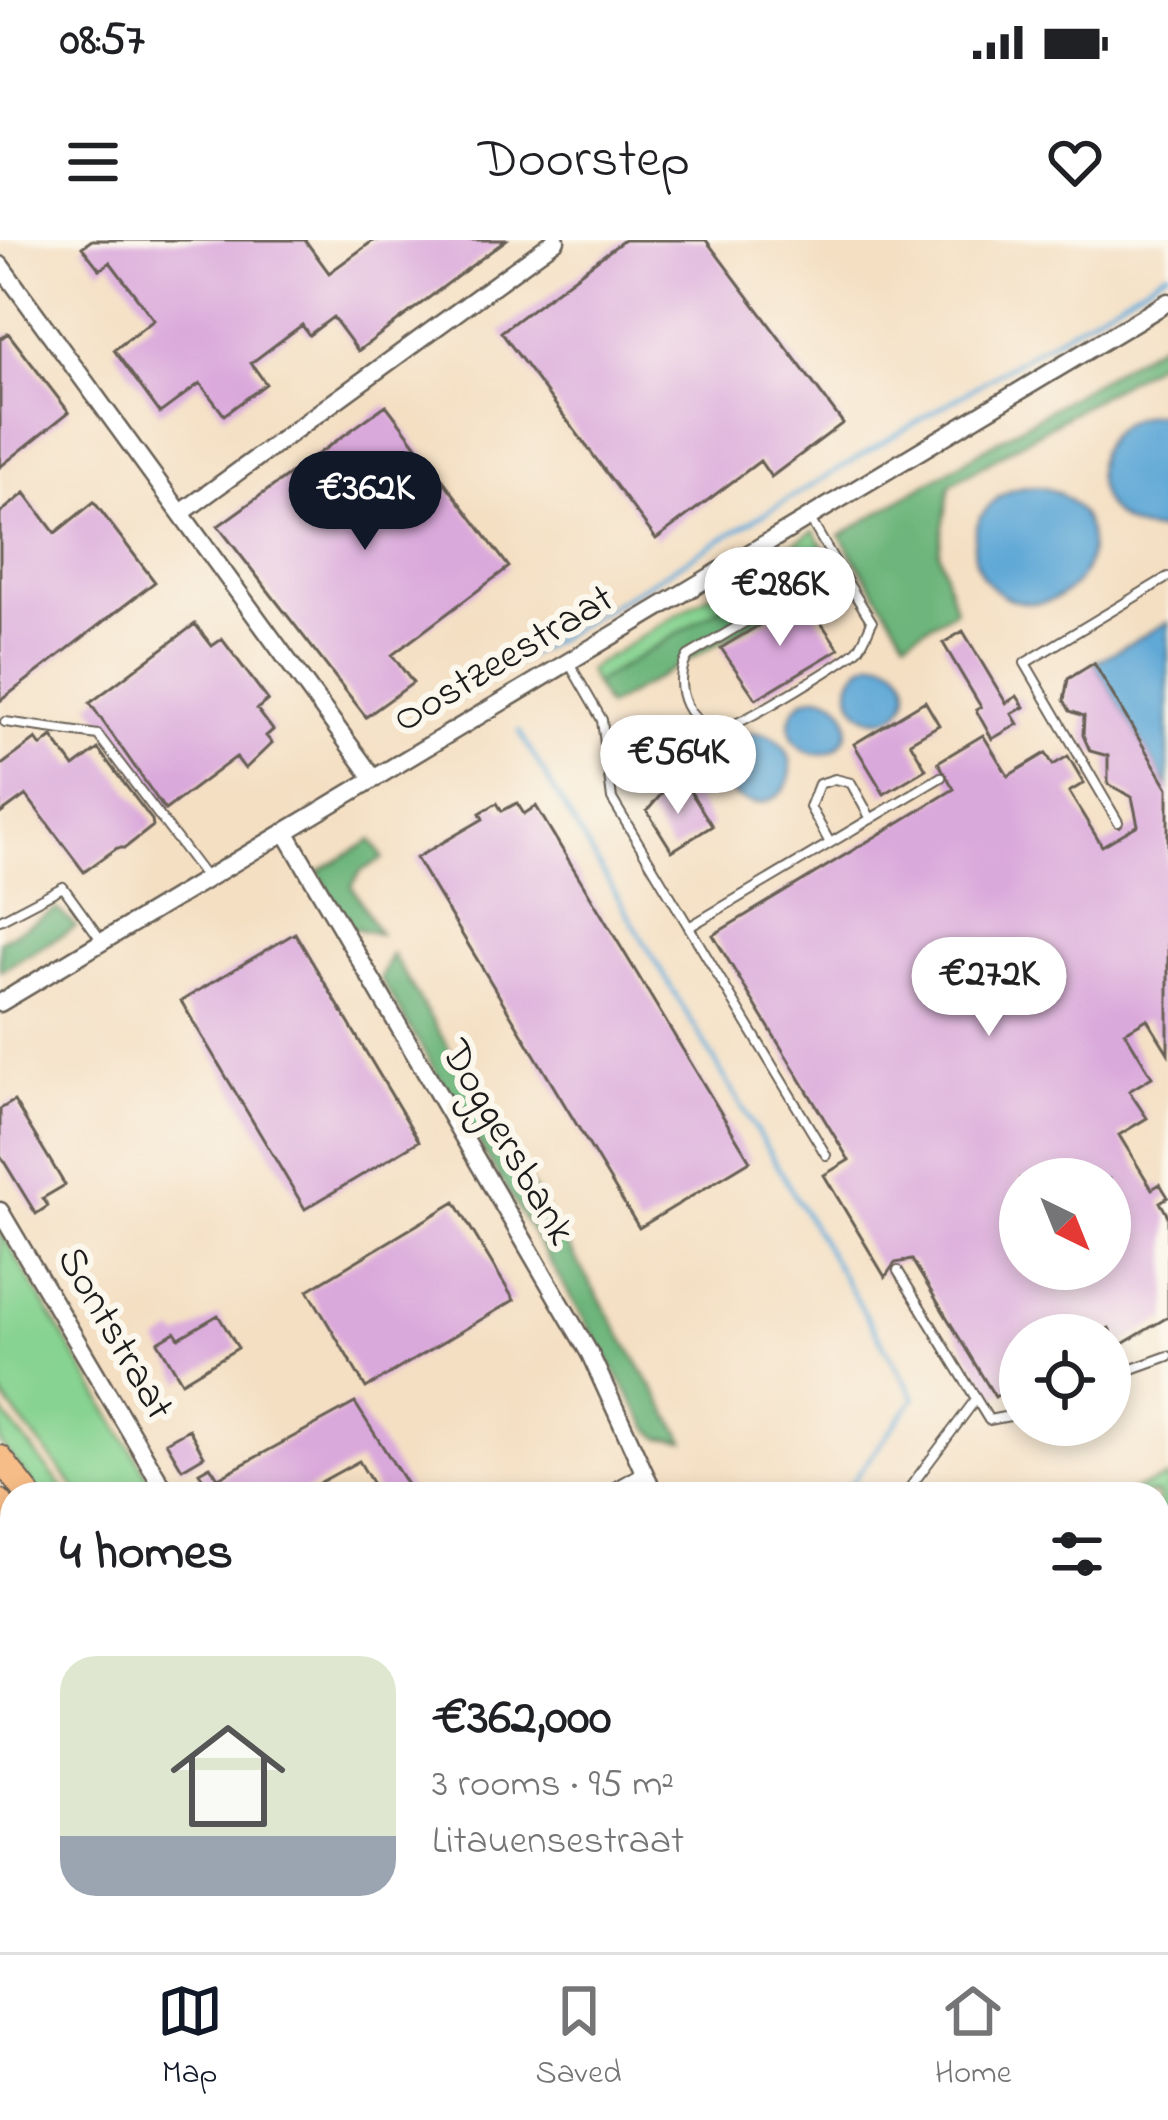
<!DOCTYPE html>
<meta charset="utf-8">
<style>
:root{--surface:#fff;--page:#f6f6f6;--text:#202124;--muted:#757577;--line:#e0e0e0;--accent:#111827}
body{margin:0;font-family:"Indie Flower",sans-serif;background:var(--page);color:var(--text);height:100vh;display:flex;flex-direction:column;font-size:45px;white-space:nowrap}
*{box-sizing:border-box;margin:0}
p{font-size:39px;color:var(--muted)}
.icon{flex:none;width:66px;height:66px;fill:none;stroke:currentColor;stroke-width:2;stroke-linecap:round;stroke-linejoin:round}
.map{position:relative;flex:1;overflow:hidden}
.sheet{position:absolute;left:0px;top:1242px;width:1170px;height:471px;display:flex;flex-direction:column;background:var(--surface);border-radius:36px 36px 0 0;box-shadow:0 6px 18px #0003}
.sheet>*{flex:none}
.needle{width:78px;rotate:137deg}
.controls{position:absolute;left:999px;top:918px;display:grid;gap:24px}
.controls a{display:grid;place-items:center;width:132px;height:132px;border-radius:50%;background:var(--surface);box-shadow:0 6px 18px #0003;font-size:60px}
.price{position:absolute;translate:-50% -102px;padding:0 27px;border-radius:42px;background:#fff;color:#222;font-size:39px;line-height:78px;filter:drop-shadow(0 3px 6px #0008)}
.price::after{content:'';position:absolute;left:50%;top:72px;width:36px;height:27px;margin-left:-18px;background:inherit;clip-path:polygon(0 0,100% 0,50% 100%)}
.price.selected{background:var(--accent);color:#fff}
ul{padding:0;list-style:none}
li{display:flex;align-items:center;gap:36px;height:300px;padding:0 60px}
li span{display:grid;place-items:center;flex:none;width:336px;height:240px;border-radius:36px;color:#555}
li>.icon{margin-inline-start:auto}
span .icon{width:144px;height:144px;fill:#fffc;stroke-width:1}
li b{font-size:51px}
h2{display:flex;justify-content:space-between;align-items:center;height:144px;padding:0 60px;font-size:51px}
.status{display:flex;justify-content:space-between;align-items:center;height:84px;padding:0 60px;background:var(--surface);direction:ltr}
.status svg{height:33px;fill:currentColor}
header{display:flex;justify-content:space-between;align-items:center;height:156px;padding:0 60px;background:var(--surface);font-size:54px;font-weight:600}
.tab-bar{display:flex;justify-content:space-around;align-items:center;height:168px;border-top:3px solid var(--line);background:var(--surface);font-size:33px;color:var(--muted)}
.tab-bar a{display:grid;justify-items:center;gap:6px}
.tab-bar .selected{color:var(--accent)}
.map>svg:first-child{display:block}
</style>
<div class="status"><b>08:57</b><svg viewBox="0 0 49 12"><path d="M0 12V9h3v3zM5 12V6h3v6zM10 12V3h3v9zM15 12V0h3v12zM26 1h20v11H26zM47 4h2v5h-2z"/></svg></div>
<header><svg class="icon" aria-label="menu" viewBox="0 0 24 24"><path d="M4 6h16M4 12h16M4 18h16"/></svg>Doorstep<svg class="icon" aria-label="heart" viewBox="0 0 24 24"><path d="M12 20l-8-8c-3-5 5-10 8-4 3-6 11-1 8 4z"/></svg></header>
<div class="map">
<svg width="1168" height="1712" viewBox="0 0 1168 1712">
<rect width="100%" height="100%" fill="#fbf7ec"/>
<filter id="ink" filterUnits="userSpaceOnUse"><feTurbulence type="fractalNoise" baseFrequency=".00833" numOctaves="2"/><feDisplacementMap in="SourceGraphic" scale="24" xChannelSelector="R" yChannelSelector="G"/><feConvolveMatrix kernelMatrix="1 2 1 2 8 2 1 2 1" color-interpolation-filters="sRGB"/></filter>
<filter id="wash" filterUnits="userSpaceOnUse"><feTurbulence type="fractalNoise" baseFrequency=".004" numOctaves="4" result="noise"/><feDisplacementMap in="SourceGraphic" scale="48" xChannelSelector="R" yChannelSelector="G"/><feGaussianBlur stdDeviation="2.7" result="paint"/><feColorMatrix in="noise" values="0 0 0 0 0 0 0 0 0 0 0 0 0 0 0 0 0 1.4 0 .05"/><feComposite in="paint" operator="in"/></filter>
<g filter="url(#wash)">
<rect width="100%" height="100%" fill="#f4dfc3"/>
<!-- green -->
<path fill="#87d391" stroke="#527856" stroke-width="3" d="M814,291L823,306L594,444L588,430L595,425Z
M0,990L158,1254H80L0,1154Z
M0,1169L68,1254H40L0,1203Z
M1168,1237V1465H1158V1254H1122Z
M0,1279L12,1296V1701H114L88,1712H0Z
M1158,1673H1168V1712H803L832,1701H1158Z
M140,1701H278L251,1712H113Z"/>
<!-- forest -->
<path fill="#6db57b" stroke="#44684c" stroke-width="3" d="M1168,98V116L950,245L939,311L955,370L906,399L840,296Z
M823,306L840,333L607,467L594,444Z
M372,600L383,618L360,632L352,646L379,694L349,687L318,632Z
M57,669L76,687L0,731V701Z
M392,714L685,1201L660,1198L649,1188L380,738Z"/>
<!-- water -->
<path fill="#60a9d7" stroke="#3e627a" stroke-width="3" d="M1157,174L1168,176V289C1082,303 1070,177 1157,174Z
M974 305a58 58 0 1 1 116 0a58 58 0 1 1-116 0Z
M1168,382V548L1094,423Z
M850 450a29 29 0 1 1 58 0a29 29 0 1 1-58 0Z
M790 485a29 29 0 1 1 58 0a29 29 0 1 1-58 0Z
M721 528a35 35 0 1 1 70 0a35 35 0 1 1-70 0Z
M1158,1527H1168V1673H1158Z
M278,1701H832L802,1712H251Z"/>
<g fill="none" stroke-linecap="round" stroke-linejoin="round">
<!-- stream -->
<path stroke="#60a9d7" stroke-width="4.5" d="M459,457L1168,31
M519,491L915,1158L843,1254
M0,1697L12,1691"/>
</g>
<g id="blocks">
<!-- building -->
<path fill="#daa9db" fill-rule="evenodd" d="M92,0H305L329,33L374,0H506L358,111L333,77L309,95L302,85L251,123L266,144L224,175L200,143L160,173L114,110L154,80L110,22L100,30L82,7Z
M624,0H706L843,183L771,237L760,221L656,299L501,92Z
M8,93L69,172L0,227V99Z
M386,165L509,327L392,415L413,443L366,477L218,286Z
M25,253L55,293L94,262L155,342L0,461V273Z
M804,358L839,409L756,459L721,408Z
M195,384L212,406L222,399L268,460L257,469L273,490L266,496L272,503L245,529L236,517L165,570L90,463Z
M963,391L1006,463L1017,456L1024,467L1012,474L1018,484L992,499L976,470L981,467L943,403Z
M1094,423L1168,548V813L1147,779L1125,792L1152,837L1129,851L1147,878L1119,895L1152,949L1160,944L1168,957L1160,962L1168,976V1077L1119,1106L1109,1088L1097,1095H1020V1142L995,1157L912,1020L895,1023L885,1037L824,935L849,920L713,695L954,549L938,522L983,495L1008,536L1046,513L1053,525L1068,516L1084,543L1069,552L1102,606L1138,585L1132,557L1108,544V516L1090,511L1083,495L1084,476L1070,471L1064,460L1068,439ZM1020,939H1110V1029H1020Z
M925,461L939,485L910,502L926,529L884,554L854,504Z
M52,497L74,527L98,509L152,580L153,586L125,608H117L84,632L26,555L0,574V526L36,499L41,506Z
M687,546L712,586L672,611L647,571L664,551Z
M497,563L502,571L517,563L524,574L536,566L750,921L639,988L416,618L483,579L480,573Z
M295,693L419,901L305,969L181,761Z
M14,861L65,945L43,958L48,966L36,974L0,915V869Z
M455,962L514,1060L366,1148L308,1050Z
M218,1075L238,1108L182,1142L158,1102L175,1092L179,1098Z
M355,1163L413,1254H379L359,1221L299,1254H211L199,1232L210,1226L218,1238Z
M189,1189L204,1216L182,1229L166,1202Z"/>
</g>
</g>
<g filter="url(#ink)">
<use href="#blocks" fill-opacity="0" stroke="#686056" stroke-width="3"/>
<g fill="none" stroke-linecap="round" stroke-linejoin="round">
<!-- lane casing -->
<g stroke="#686056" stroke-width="12">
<path id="lane" d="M810,279L838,327
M838,327L872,382C868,390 864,401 859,408C851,419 743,483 729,486C688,496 670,444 688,416Z
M569,423L602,480L612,559L826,915
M5,482L98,495L207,639
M1118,582L1025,423L1168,337
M830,603L810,567L819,544L835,539L851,543L871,579
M0,680L63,647L102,701
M689,687L941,537
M898,1031L989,1180L1020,1174
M1110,1137L1168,1116
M905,1254L976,1159"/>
</g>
<!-- street casing -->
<g stroke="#686056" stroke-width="21">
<path id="street" d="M0,25L374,539
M184,271L556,0
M286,593L590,1114L654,1254
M0,763L1168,62
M0,971L167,1254
M611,1254L644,1235"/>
</g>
<!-- primary casing -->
<g stroke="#686056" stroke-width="28">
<path id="primary" d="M0,1218L28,1254
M0,1262L12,1278
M212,1701L216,1712"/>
</g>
<!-- lane -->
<use href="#lane" stroke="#fff" stroke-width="8"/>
<!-- street -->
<use href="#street" stroke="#fff" stroke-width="16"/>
<!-- primary -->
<use href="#primary" stroke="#f7bd88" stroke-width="24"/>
</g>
</g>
<g text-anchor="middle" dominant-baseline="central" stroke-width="12" stroke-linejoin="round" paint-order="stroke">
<!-- street labels -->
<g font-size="42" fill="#1c1c1c" stroke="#fbf7ec">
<text transform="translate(504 420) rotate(-31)">Oostzeestraat</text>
<text transform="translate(507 903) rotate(60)">Doggersbank</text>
<text transform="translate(114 1094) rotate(60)">Sontstraat</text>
</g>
</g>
</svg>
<div class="controls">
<a><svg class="needle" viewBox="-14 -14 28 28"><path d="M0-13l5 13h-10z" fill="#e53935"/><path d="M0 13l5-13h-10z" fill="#757577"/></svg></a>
<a><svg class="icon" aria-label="locate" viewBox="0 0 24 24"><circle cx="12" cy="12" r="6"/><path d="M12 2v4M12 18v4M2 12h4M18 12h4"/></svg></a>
</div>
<b class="price selected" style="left:365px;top:313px">€362K</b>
<b class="price" style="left:780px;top:409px">€286K</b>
<b class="price" style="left:678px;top:577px">€564K</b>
<b class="price" style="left:989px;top:799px">€272K</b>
<section class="sheet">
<h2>4 homes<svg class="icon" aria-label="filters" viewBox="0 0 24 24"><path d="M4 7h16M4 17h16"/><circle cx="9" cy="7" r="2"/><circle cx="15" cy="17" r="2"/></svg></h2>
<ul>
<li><span style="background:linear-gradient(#dfe7d0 75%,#9aa5b1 0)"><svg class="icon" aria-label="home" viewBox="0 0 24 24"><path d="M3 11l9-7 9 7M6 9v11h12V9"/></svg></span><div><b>€362,000</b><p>3 rooms · 95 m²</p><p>Litauensestraat</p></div></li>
</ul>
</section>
</div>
<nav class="tab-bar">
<a class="selected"><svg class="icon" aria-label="map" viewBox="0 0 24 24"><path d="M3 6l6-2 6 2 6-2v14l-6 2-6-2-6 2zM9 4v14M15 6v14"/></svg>Map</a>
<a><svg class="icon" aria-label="saved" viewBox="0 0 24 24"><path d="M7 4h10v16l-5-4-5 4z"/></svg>Saved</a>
<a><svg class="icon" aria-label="home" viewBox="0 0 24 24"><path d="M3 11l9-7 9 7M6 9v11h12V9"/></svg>Home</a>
</nav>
